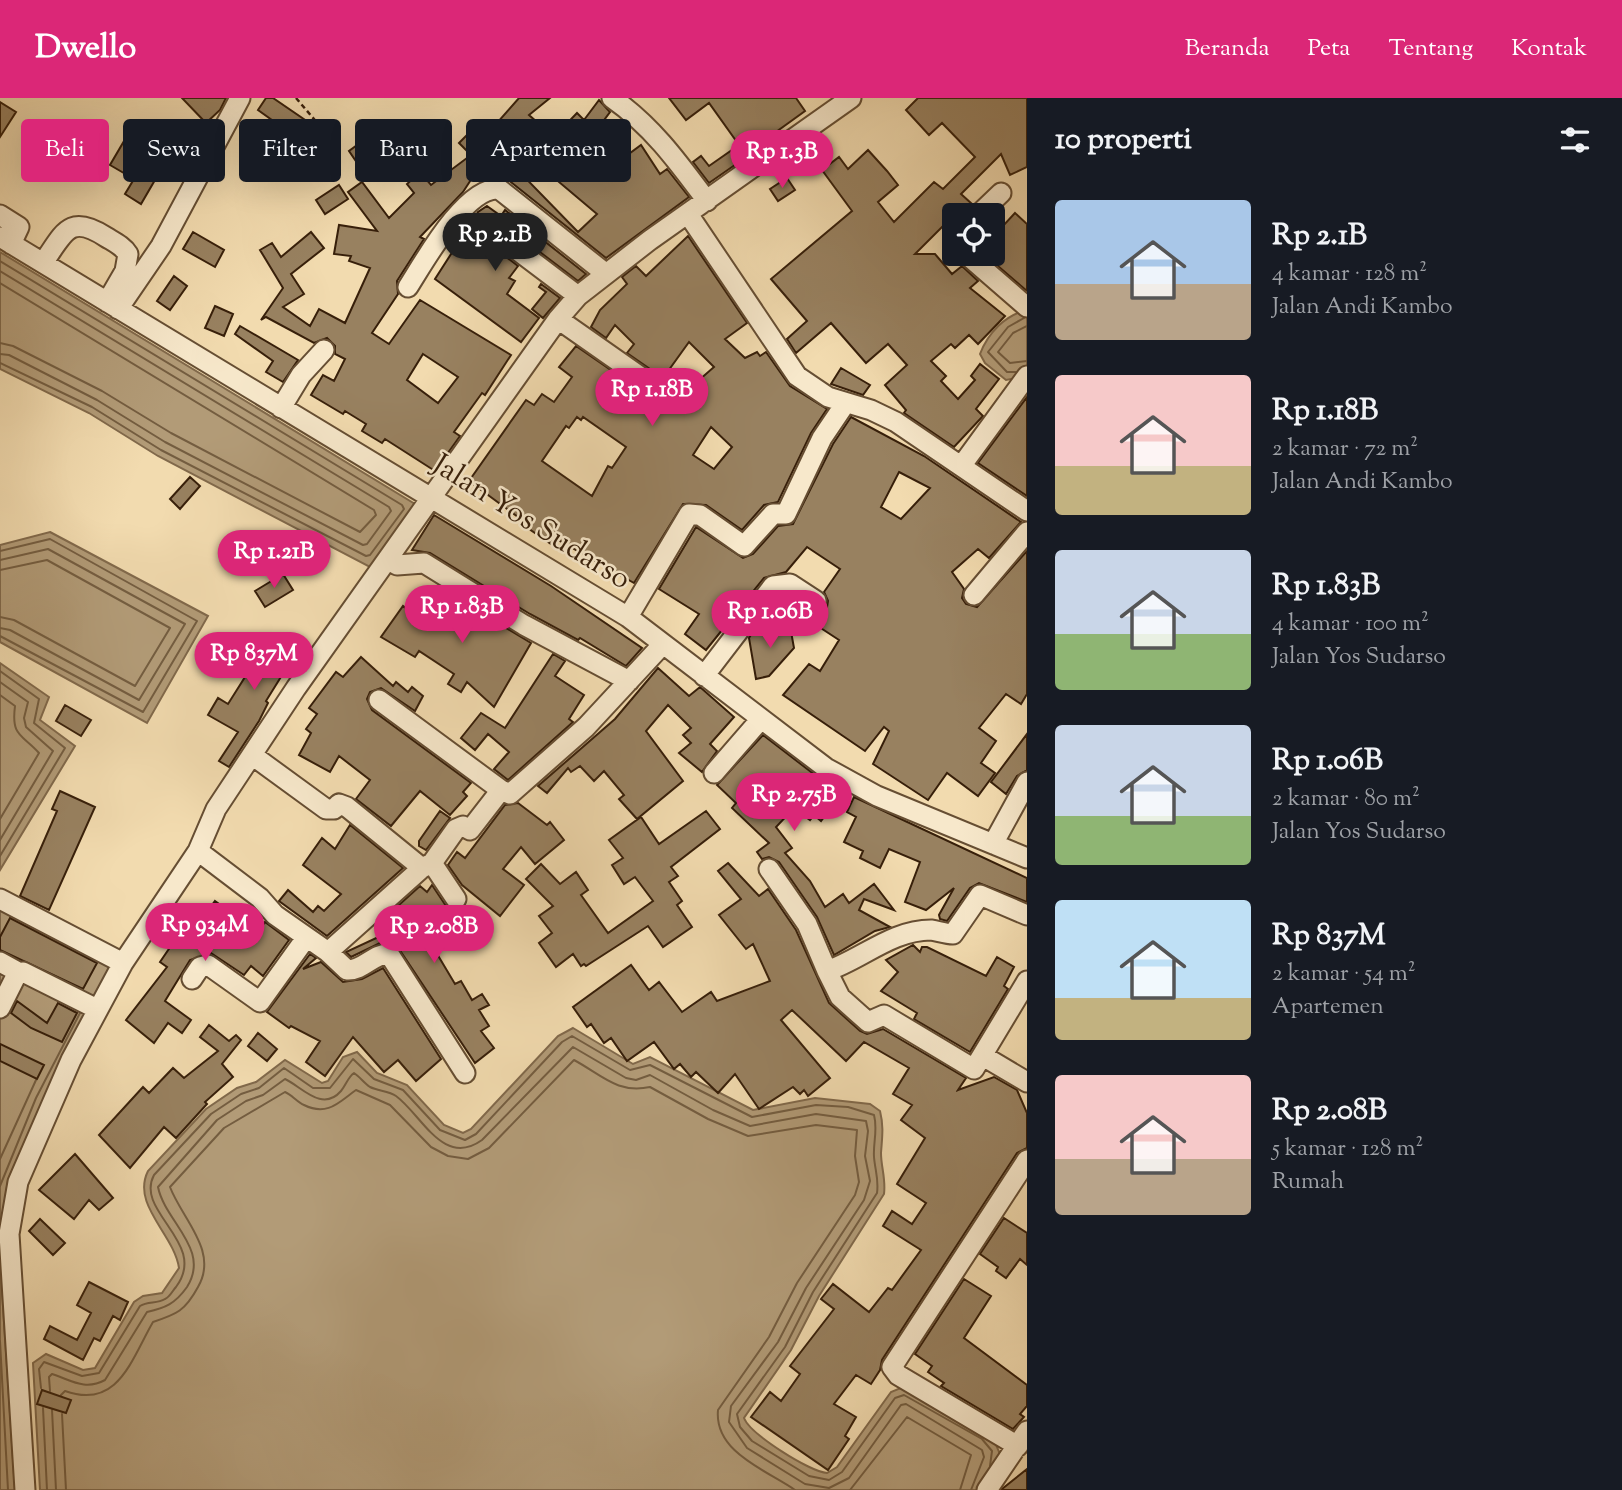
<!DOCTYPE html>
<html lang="id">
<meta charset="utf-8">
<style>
:root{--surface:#171b24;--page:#242831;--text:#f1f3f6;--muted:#9ea1a6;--accent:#db2777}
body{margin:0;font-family:"Sorts Mill Goudy",serif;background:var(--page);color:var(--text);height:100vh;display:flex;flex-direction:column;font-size:26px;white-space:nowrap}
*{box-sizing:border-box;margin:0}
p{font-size:23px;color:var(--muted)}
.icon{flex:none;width:38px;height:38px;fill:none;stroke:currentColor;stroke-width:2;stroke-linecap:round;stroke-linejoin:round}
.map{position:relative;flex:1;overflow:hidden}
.sheet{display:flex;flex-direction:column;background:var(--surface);width:595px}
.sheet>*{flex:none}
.guide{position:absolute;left:21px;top:21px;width:665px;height:63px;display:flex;gap:14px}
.fabs{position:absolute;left:942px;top:105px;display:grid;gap:14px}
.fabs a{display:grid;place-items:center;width:63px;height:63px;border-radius:7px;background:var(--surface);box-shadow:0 7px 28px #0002;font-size:35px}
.price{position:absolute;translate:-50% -60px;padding:0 16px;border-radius:24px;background:var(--accent);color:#fff;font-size:23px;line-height:46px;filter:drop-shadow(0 2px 4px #0008)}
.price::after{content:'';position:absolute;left:50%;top:42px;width:21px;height:16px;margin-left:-10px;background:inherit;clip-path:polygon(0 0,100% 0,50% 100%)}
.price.active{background:#222;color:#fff}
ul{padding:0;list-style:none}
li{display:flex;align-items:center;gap:21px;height:175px;padding:0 28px}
li span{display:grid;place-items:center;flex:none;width:196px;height:140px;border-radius:7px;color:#555}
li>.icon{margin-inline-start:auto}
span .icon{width:84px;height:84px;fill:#fffc;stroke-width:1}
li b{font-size:30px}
h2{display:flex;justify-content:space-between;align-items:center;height:84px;padding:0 28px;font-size:30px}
.tag{padding:0 24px;border-radius:7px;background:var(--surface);box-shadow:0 7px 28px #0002;font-size:24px;line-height:63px}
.tag.active{background:var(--accent);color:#fff}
header{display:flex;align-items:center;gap:42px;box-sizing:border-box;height:98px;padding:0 35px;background:var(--accent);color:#fff}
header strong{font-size:33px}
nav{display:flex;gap:38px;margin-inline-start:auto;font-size:24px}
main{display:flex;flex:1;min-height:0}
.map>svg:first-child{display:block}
</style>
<header>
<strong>Dwello</strong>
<nav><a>Beranda</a><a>Peta</a><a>Tentang</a><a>Kontak</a></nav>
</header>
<main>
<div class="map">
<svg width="1027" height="1392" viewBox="0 0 1027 1392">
<rect width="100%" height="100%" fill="#f2dbaf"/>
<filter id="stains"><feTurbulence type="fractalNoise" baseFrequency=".00286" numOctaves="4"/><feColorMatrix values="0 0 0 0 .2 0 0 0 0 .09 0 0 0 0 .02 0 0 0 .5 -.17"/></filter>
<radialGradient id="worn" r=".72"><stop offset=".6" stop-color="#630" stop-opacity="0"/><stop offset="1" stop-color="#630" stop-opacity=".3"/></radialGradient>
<!-- water -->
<path fill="#b29b77" stroke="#81694b" stroke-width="2" d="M0,154L415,406L370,469L158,358L89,315L0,271Z
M1027,212V278L1006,282L985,265L980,256C988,235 1005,217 1027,212Z
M50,434L208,518L147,625L0,544V447Z
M0,565L49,599L40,622L75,648L0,772Z
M0,812L112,868L43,1003L8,1082L0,1134Z
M573,930L633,966L650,959L753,1012L815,1000L870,1006L880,1013C884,1029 882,1040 881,1055C881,1069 886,1081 884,1096L819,1198L791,1252L744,1320C750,1336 810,1374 827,1375L837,1369L891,1294L903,1289L994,1342L1000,1356L985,1392H40L33,1265L46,1256L83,1272L95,1270L134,1204L143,1198L162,1195L179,1170C174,1136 131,1107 148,1073L206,1011L237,990L256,984L285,962L322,985L328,983L343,959L357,954L377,975L407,987L444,1027L463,1035L471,1031L558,938Z
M0,1163L15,1392H0Z"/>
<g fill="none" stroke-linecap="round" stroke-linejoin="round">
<!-- shore -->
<path stroke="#745d40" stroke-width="2" d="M0,163L402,407L404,411L370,457L366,458L161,352L92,309L0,265
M0,173L389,409L391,413L367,446L363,447L165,344L97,302L9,257L0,256
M0,185L374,412L376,417L360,434L171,335L102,293L13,248L0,245
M1027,228L1013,235L998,254L1010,265L1027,263
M1016,274H1007L988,254L1008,229L1024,220
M0,453L50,441L197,523L143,614L0,538
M0,462L48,451L185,526L139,602L10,532L0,530
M0,472L47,462L170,530L135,588L14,522L0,519
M0,573L39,601L34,625L65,650L0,758
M0,584L28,604L24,620L26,629L53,653L0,742
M0,597L15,608C11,639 22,636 39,655L0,721
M0,1061L36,982
M0,1088L36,1000L80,915
M0,1243L8,1392
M41,1290L39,1271L44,1264L82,1278L99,1275L140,1208C148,1203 157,1206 165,1201C170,1199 173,1192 176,1189C209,1145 134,1114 154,1077L211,1016L241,996L259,990L284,970L313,990H330L353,961L374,981L403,992L440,1032L465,1042L476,1036L562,944L572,938L630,972L650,967L752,1019L816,1007L848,1009L874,1017C878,1032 873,1044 874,1059C875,1072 879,1081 877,1095L813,1194L785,1249L737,1316L740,1329L752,1343L809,1378L829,1382L842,1374L895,1300L904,1297L982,1341L992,1353L990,1368
M50,1293L49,1279L52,1276C71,1282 85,1293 105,1282L147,1214C165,1210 175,1206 187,1189C211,1151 165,1124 158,1089L217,1022L246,1003L263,997L285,981C301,988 322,1015 341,993C346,987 348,979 354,975C360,979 364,985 370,989C378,993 389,993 396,998C422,1017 443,1070 482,1042L573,949L626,980L636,982L650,977L713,1012L750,1028L816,1016L866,1023L868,1033L865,1058L870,1083L864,1102L806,1190L778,1244L731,1308L729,1324L747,1350L805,1386L829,1390L849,1380L901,1307L906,1306L982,1352L984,1359L971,1392
M61,1297L65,1293C118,1312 131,1262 153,1224C177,1216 185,1213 198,1189C219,1153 182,1121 170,1089L224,1030L285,994C292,997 297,1004 304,1007C328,1019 340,1003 356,992L390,1007L431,1049L448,1058L468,1061L489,1050L574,962C602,977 617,996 650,989L708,1021L748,1038L816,1027L857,1032L855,1058L859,1084L855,1097L797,1185L769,1239L718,1312C714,1354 766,1372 795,1392
M43,1310L47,1392
M52,1312L56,1392
M62,1316L66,1392
M850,1392L907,1319L971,1357L960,1392"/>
</g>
<!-- building -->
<path fill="#988160" stroke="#371f0a" stroke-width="2" fill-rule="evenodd" d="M182,0H226L220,12L206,25Z
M266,0H273L311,26L300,42L258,12Z
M519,0H550L529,17L554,39L577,15L584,22L599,2L610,14L596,33L612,49L617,45L626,58L641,47L660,76L667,71L689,99L606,160L507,81L492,80L478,71L463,94L420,139L424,141L397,183L398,196L372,235L389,246L420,202L511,257L485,297L482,295L454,334L460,338L435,373L385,341L382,345L362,333L366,326L345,313L343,316L311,297L323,277L334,283L345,261L335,256V248L327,240L314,245L266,219L261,222L283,190L260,152L272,145L281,159L311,134L324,150L291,176L304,196L283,209L310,228L319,211L345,225L370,170L349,163L351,158L334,156L339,127L377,133L348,94L362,84L389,120L414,95L407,86L420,74L431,87L471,57L459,45L472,32L482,42ZM514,46L597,116L578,134L504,58ZM423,256L458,279L438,305L407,282Z
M669,0H796L805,13L776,34L778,37L709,85L693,64L701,58L709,68L739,47L709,5L686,22Z
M918,0H1027V69L1010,77L1001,56L961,96L972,106L966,117H954L915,156H935L952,176L962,168L978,183L970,190L1005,218L978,246L969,237L955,250L951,246L931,263L946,278L941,283L958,301L975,282L971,278L980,266L999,281L976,311L983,318L954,349L904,315L906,312L885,287L907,267L888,246L866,265L831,225L796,255L787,241L807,223L771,181L852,113L822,72L839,59L848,71L868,52L887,73L898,87L878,104L894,124L934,84L943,91L975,59L942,25L929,37L906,12Z
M0,4L16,14L0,39Z
M127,38L166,63L141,106L125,96L134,81L110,67Z
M364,42L377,61L362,72L349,53Z
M787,80L795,92L778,103L770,91Z
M339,87L348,101L325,116L316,102Z
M487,108L501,118L505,112L586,176L578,183L503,126L497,124L487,128L484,135L488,145L518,168L509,180L515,183L507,196L539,220L521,244L435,181L478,114Z
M1015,115L1027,126V193L984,156H992V120L1003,128Z
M193,134L224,152L215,169L183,151Z
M688,138L747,225L725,241L745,260L757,254L760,258L766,254L790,288L827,311L811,335L778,404L764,407L742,432L706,407L683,406L634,485L558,442L554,448L516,422L518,419L469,383L526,302L534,307L542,296L554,304L572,279L559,269L576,248L653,301L665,296L674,304L714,269L689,244L663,280L627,255L634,246L615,227L606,240L591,229L600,212L627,186L622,179L636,168L646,178ZM577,319L581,322L583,319L626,349L612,370L608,368L592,398L542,363L566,328L569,330ZM711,329L732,349L714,371L693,357Z
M174,178L187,188L170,212L157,203Z
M541,186L560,200L543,220L532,211L546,194L539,189Z
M215,208L233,216L224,238L205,230Z
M240,228L298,262L283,284L266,274L273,263L235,236Z
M841,270L870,287L863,297L831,286Z
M1027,299V398L978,365Z
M851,319L924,358L1021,424L989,460L978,451L952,474L964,491L962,500L966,506L977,509L1027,453V596L1021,606L1006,596L979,630L996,643L981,665L995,675L978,698L947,675L928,702L873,666L889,633L884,629L865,653L783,597L809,566L820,573L839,542L810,523L815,515L827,509L828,503L824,494L840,471L807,449L786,474L764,480L706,552L685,536L699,516L659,491L696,429L743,460L753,456L778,428L793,426L833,346ZM899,374L930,390L901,421L881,409Z
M190,379L200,388L180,411L170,401Z
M434,417L551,488L642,550L626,568L580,540L578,542L530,516L430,455L412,452Z
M283,476L293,492L265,509L255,493Z
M447,494L531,545L494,609L467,584L461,594L448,586L454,576L419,553L415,559L381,539L403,508L423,523L428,515L432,517Z
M790,528L794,550L769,578L756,581L749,540L752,535Z
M277,537L305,556L290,578L284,574L266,603L268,605L259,623L229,669L219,663L238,634L208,617L218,600L228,606L245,579L229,569L238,555L257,567Z
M553,556L565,563L555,578L584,597L569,621L573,624L508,682L494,671L509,654L488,636L475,652L461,640L481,615L505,630Z
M361,559L393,588L396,584L408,594L412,589L423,598L415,613L381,590L370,594L367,601L372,612L471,685L463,694L467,698L450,717L420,693L391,728L356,701L370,682L339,658L330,674L299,657L311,635L306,631L317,616L309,610L336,574L343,579Z
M658,570L689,598L700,589L734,619L710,646L717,653L702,674L679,655L691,645L683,637L691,630L668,607L646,633L683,683L637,721L619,701L624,697L604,673L594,683L580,668L571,674L568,670L547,695L538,688L615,621Z
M65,607L91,622L81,638L56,623Z
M1027,636V672L1017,678L1006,696L991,684Z
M763,637L815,677L808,687L825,700L821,705L830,711L821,723L814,717L810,722L794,710L776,729L792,750L785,755L810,783L825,809L843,796L849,805L874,786L894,812L864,801L859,812L890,829L875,833L834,857L817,819L779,764L769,759L762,761L757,754L769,745L732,710L736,705L717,687Z
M60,693L95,709L49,812L20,798L57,713L52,711Z
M854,699L1027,780V804L979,785L970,790L947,823L940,821L939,817L954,790L926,812L905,804L920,764L889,751L880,770L860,760L863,753L844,744L856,719L847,714Z
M518,705L547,727L550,724L564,742L535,766L521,749L503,771L524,787L500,818L462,787L448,767L457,754L465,760L505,707Z
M440,713L450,720L426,752L419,748V743Z
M706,713L720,731L671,769L678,778L669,784L682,803L677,807L692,829L663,849L648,828L586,868L584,866L581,868L573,856L556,869L539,845L552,835L539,818L553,808L526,781L541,766L560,786L576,774L588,792L581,797L608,835L653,803L635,779L624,786L612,767L623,760L609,742L641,719L659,746Z
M350,727L403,770L327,838L279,803L288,792L313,814L318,808L324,813L341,796L303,767L322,740L335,751Z
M728,765L759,798L768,791L796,832L829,905L860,933L867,936L883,931L966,980L958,992L994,979L1017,992L1027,1015V1050L1017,1055L882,1262L880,1272L871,1286L856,1277L834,1306L856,1319L845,1338L849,1341L828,1372L751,1319L770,1294L781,1303L800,1276L790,1268L834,1211L821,1201L833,1186L869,1214L888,1190L892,1192L921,1152L883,1128L892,1113L912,1126L926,1105L897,1086L925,1040L901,1022L912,1007L893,996L909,970L864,944L846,963L792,912L781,922L830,980L808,998L804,992L800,996L793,989L759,1011L735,976L718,995L696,974L691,979L680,966L674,971L654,944L627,963L611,940L604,945L591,926L587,929L573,909L631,867L649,892L659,884L682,914L711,894L717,903L770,883L753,846L746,851L719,817L741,801L718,773Z
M432,787L446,808L463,815L427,839L455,886L461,883L472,902L482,896L489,907L479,912L489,928L481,933L494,950L475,965L395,845H380L351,859L346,854L385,836L379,825L420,788L427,794Z
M215,803L258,834L265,824L289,842L263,878L251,868L244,877L211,855L190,862L165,903L191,922L182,935L168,925L154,945L126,922L167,869L160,864L186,826L194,832Z
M10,820L97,865L83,891L0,852V839Z
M913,847L920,854L922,849H927L986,878L997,859L1014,869L1004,888L1008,891L970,954L914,921L917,915L881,893L898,874L886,862Z
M310,856L316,860L303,871L321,864L343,884L362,881L383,870L441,961L416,983L398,962L384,974L353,939L325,978L306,964L320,943L291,928L289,930L267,914Z
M17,903L47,925L58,905L77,915L62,944L31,930L11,915Z
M209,927L229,943L236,937L241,942L222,966L233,979L205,1004L207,1006L176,1040L164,1029L130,1070L99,1037L143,989L149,995L173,970L184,980L218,953L200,939Z
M258,935L277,951L267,963L248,948Z
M0,946L44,967L37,981L0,963Z
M75,1056L113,1100L99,1112L89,1102L74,1121L39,1092Z
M1004,1120L1027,1135V1167L1020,1161L1006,1180L996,1173L998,1169L980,1156Z
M40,1121L65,1145L53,1157L29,1133Z
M964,1181L991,1198L964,1240L1027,1287V1308L1020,1316L1024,1319L1013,1331L941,1288L944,1285L928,1274L932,1268L915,1256Z
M89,1184L128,1204L120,1222L113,1218L100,1243L94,1240L83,1262L44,1241L50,1228L77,1242L91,1215L77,1207Z
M42,1292L71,1302L66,1315L37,1306Z
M1027,1371V1392H1002V1391Z"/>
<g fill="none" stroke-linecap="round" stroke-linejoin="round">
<!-- minor casing -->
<g stroke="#664e33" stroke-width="23">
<path id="minor" d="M612,0C652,28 678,64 707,103
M688,116L797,278L828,299L871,312L896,324L1027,413
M0,117L19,129L11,146
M978,117L1001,95
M496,136L578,198
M0,139L628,519L826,670L877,698L1027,760
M966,156L1027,209
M43,165C64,135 69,115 106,139C114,144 123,148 128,156L125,173L107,204
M408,189C424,164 466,88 499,91L605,175
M118,211L161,148L240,0
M558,221L655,289
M281,310L301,277L324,252
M962,367L1027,278
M388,462L397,467L424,465L524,527L629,583
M974,497L1027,434
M628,519L689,416L700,417L744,448L773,416H786L822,340L845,306
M704,578L773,488L790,486L816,503
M379,602L501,692
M252,657L326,711H334L339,706L347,709L422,770L432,765L456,801
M714,675L760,622
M993,746L1027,684
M198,753L260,800L275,817L328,854L347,872C363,873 374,855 389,856L465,975
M432,765L456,731L463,728L470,732L501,692L510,696L586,629L663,546
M769,771L807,826L827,873
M0,801L123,865
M1027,817L980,797L953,836C946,836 938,833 931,832C892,832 862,861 827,873L840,899L868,924L884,917L974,971L1027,883
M328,854L422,770
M0,864L20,875
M192,881L200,869L208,867L260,904L306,840
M0,910L16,878L23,874L97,911
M983,958L1027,984
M1018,1348L898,1277L892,1269L1027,1062
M25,1392L9,1136L18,1084L71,962L123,865L198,753L216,711L296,590L558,221L578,198L650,142L851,0
M987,1392L1027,1333"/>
</g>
<!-- path -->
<path stroke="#371f0a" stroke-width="2.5" stroke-dasharray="5 3.5" stroke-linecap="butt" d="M296,0L337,48"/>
<!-- minor -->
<use href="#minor" stroke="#f7e8cb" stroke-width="19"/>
</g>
<g text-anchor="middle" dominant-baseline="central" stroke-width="5" stroke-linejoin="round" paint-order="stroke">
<!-- street labels -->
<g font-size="30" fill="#371f0a" stroke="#f7e8cb">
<text transform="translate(531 425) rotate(32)">Jalan Yos Sudarso</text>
</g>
</g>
<rect width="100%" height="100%" filter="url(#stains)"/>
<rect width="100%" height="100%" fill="url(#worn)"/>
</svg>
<div class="fabs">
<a><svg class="icon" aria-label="locate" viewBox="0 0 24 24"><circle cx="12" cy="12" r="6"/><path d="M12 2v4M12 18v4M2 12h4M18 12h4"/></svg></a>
</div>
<b class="price" style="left:782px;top:92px">Rp 1.3B</b>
<b class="price active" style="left:495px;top:175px">Rp 2.1B</b>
<b class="price" style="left:652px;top:330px">Rp 1.18B</b>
<b class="price" style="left:274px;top:492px">Rp 1.21B</b>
<b class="price" style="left:462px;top:547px">Rp 1.83B</b>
<b class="price" style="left:770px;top:552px">Rp 1.06B</b>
<b class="price" style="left:254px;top:594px">Rp 837M</b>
<b class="price" style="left:794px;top:735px">Rp 2.75B</b>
<b class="price" style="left:205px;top:865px">Rp 934M</b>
<b class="price" style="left:434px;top:867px">Rp 2.08B</b>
<div class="guide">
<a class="tag active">Beli</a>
<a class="tag">Sewa</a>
<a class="tag">Filter</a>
<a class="tag">Baru</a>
<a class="tag">Apartemen</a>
</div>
</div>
<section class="sheet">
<h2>10 properti<svg class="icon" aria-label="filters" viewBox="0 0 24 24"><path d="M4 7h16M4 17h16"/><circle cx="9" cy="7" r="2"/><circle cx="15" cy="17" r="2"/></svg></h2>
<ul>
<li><span style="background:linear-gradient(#a9c7e8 60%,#b9a48a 0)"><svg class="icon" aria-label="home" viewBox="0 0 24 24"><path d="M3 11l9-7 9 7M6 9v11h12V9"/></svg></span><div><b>Rp 2.1B</b><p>4 kamar · 128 m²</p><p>Jalan Andi Kambo</p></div></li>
<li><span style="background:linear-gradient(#f6c9c9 65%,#c2b280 0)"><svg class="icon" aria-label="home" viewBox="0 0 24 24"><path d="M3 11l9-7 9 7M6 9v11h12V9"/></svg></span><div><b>Rp 1.18B</b><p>2 kamar · 72 m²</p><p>Jalan Andi Kambo</p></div></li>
<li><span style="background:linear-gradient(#c9d6e8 60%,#8fb573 0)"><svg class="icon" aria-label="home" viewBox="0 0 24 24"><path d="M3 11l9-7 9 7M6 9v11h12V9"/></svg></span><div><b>Rp 1.83B</b><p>4 kamar · 100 m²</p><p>Jalan Yos Sudarso</p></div></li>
<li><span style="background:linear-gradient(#c9d6e8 65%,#8fb573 0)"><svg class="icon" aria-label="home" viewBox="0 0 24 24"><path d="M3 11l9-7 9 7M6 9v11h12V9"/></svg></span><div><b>Rp 1.06B</b><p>2 kamar · 80 m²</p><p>Jalan Yos Sudarso</p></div></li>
<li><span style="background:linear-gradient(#bfe0f5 70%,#c2b280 0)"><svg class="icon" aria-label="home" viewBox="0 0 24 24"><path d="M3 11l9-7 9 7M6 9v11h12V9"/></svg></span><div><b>Rp 837M</b><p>2 kamar · 54 m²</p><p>Apartemen</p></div></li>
<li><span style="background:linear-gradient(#f6c9c9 60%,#b9a48a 0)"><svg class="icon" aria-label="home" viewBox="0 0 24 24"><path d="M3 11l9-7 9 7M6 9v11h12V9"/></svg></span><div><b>Rp 2.08B</b><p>5 kamar · 128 m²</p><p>Rumah</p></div></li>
</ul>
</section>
</main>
